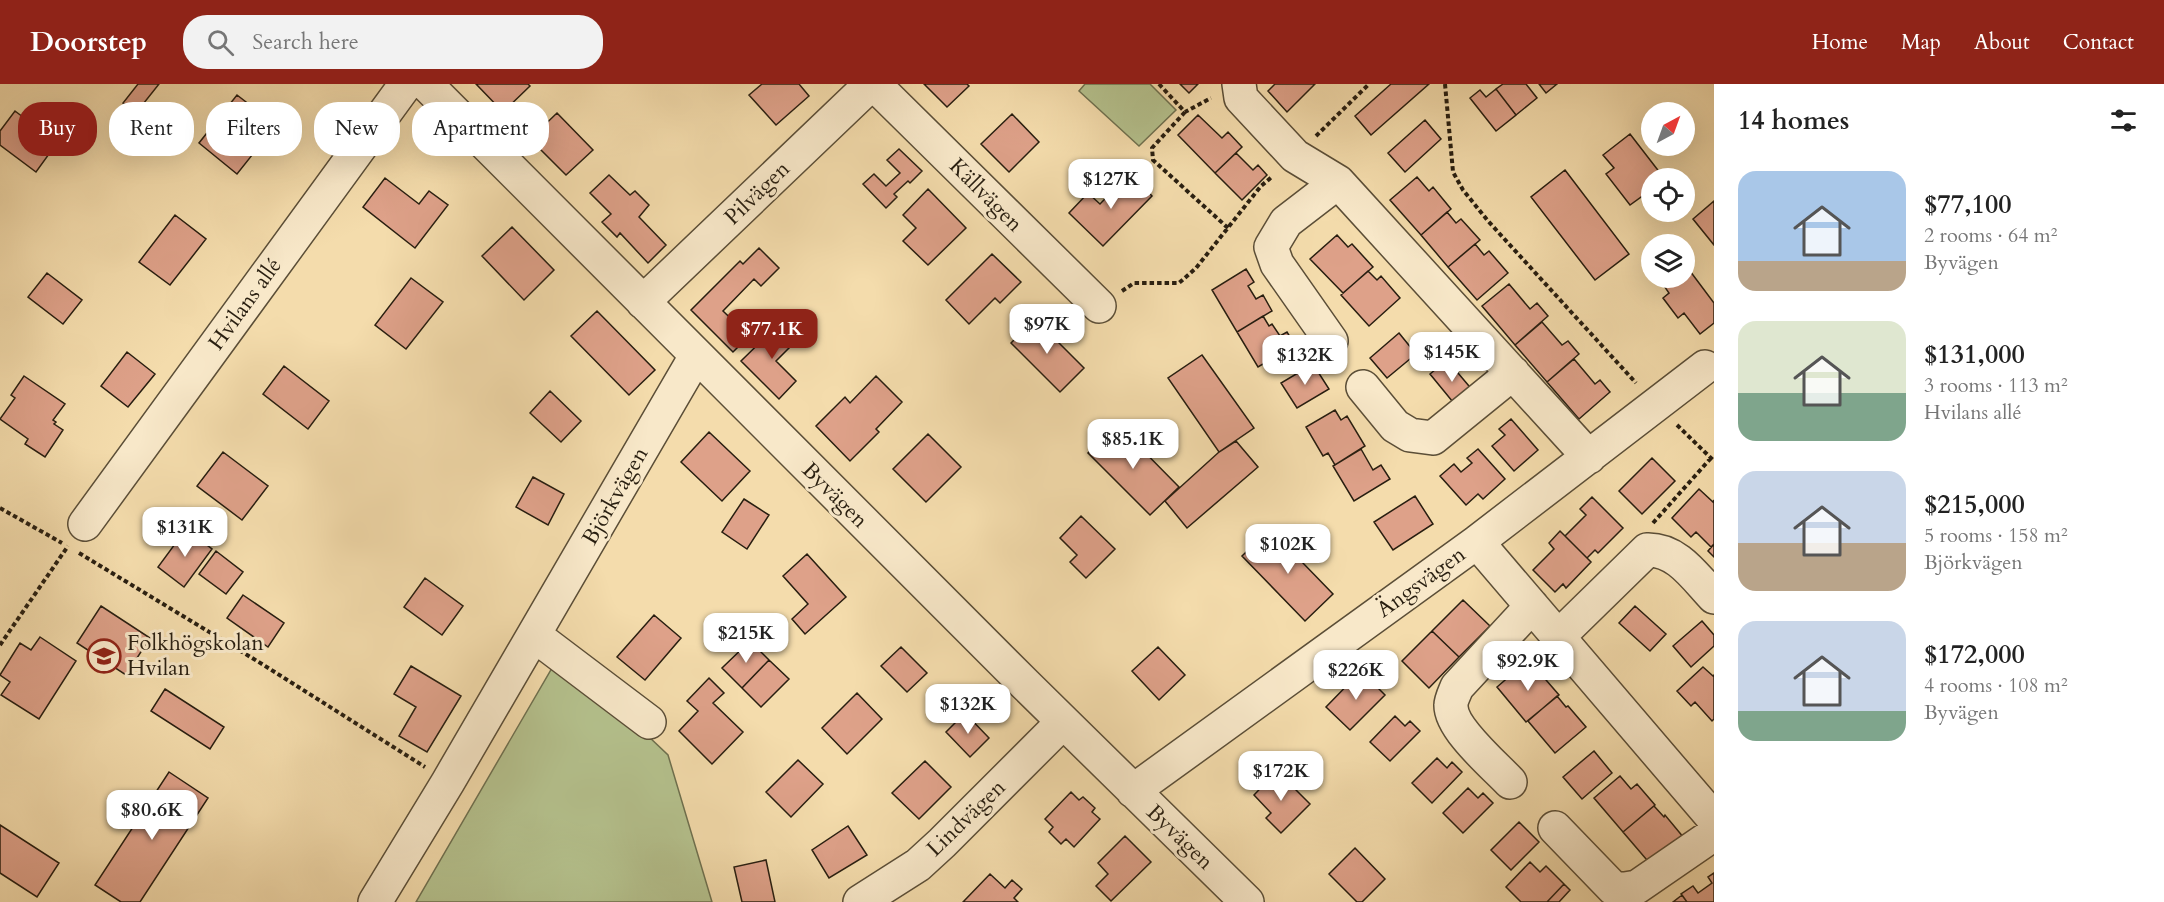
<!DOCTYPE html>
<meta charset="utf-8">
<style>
:root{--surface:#fff;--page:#f2f2f2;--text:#222;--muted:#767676;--accent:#8f2418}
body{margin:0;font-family:Cardo,serif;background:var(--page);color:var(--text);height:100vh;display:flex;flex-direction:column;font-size:22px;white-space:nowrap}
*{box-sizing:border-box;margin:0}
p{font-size:20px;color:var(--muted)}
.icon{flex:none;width:33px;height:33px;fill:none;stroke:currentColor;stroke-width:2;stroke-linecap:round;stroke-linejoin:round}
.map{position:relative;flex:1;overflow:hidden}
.details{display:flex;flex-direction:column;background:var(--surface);width:450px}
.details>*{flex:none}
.guide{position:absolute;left:18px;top:18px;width:570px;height:54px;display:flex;gap:12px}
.needle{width:39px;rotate:41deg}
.buttons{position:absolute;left:1641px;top:18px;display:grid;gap:12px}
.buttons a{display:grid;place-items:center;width:54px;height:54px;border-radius:50%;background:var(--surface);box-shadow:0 6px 24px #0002;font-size:30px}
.price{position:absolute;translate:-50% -51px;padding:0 14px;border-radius:12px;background:#fff;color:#222;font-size:20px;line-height:39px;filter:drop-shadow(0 2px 3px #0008)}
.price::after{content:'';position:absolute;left:50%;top:36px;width:18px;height:14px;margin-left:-9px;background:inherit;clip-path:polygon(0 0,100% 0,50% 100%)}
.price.current{background:var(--accent);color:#fff}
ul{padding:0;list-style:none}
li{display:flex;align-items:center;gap:18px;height:150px;padding:0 24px}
li span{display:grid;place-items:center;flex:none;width:168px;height:120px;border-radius:18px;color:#555}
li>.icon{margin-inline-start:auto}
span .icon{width:72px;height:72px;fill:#fffc;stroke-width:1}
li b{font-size:26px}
h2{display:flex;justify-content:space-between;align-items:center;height:72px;padding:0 24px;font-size:26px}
.tag{padding:0 21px;border-radius:24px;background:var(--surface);box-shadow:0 6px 24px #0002;font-size:21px;line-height:54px}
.tag.current{background:var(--accent);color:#fff}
header{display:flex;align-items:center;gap:36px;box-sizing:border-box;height:84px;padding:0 30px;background:var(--accent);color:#fff}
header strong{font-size:28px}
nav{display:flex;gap:33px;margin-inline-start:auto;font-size:21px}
.search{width:420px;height:54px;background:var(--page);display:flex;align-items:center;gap:15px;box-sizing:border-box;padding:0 21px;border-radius:24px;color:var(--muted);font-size:22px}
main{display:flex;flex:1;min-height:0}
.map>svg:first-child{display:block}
</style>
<header>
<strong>Doorstep</strong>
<div class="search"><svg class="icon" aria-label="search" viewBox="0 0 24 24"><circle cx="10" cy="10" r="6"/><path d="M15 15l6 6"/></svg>Search here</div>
<nav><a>Home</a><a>Map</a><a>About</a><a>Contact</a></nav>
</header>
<main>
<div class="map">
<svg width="1714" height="818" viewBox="0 0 1714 818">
<rect width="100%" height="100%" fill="#f4dcac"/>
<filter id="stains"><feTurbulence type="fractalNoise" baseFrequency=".00333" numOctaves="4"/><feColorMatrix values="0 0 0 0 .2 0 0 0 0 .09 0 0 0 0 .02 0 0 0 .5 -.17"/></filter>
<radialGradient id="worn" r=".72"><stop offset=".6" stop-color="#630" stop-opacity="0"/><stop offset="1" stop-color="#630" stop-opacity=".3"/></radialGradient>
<!-- green -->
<path fill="#b5c28e" stroke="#6e704f" stroke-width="1.5" d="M1085,0H1150L1176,26L1139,62L1079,7Z
M556,577L628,633L668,671L712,818H416Z"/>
<!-- building -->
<path fill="#dea189" stroke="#281e10" stroke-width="1.5" d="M138,0H159L136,29L123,19Z
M476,0H528L530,2L503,28Z
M762,0H799L809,12L776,41L749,11Z
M924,0H967L969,2L947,23Z
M1180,0H1198L1189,9Z
M1275,0H1315L1287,28L1268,7Z
M1391,0H1429L1371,51L1355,32Z
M1503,0H1526L1537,14L1516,31L1496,5Z
M1539,0H1557L1546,9Z
M1496,5L1516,31L1496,47L1470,14L1480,6L1486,13Z
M237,11L276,41L237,90L199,59Z
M15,27L57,59L36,88L0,61V47Z
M557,29L593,66L566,91L530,55Z
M1012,30L1039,58L1009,88L981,60Z
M1198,31L1222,54L1228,48L1242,63L1215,89L1178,51Z
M1425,36L1441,55L1405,88L1388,69Z
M1630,50L1664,94H1652V105L1630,121L1606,90L1614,84L1603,71Z
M899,65L922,87L910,99L908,97L894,110L897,113L886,124L863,100L874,90L886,102L900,89L887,76Z
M1236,69L1253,86L1258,81L1267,91L1242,116L1215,89Z
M1565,86L1629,170L1595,196L1531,113Z
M1130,89L1152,112L1103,162L1069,129L1088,109L1100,120Z
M609,91L630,111L635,107L649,121L639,133L666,161L648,179L620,149L617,153L602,138L611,130L590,109Z
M1417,93L1429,107L1433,103L1451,125L1421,151L1390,116Z
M385,94L419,120L429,107L448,121L415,164L363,123Z
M928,105L966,144L928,181L903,157L916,144L903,131Z
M1714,117V161L1693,135Z
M1447,128L1456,139L1461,135L1480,156L1448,183L1421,151Z
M175,131L206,155L170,201L139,178Z
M512,143L554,186L524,216L482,172Z
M1337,151L1348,163L1352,160L1373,183L1343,209L1310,175Z
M1475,160L1484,171L1489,167L1508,189L1477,216L1448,183Z
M759,164L779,184L761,202L754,195L723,227L749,252L733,268L691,226L740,177L743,180Z
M992,170L1021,198L1000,219L995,214L969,240L946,216Z
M1684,179L1714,219V239L1700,250L1684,229L1678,234L1663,214L1669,209L1660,196L1663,194H1684Z
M1246,185L1254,198L1248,202L1256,215L1263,211L1272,227L1237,248L1212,206Z
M1368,187L1377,196L1381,192L1400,214L1369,242L1341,211Z
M47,189L82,216L63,240L28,213Z
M411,194L443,218L406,265L375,241Z
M1509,200L1530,225L1537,219L1548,232L1515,261L1482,222Z
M597,227L655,286L629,311L571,252Z
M1263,232L1269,242L1272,240L1280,252L1287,248L1295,261L1258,283L1237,248Z
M1035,235L1084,284L1060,308L1011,259Z
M782,237L799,254L776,277L796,297L779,315L741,277Z
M1542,238L1562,261L1568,257L1579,270L1547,298L1515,261Z
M1399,249L1416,270L1387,294L1370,274Z
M127,268L155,290L128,323L101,302Z
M1202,271L1254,344L1219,368L1168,294Z
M1574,275L1595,300L1600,296L1610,308L1579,335L1547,298Z
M1447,276L1474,308L1457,323L1430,290Z
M1313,280L1329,305L1297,324L1281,299Z
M284,282L329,317L308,345L263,310Z
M24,292L65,320L53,336L56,338L54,340L63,346L45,373L25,360L28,355L0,335L15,314L11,311Z
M876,292L902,318L876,345L879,348L850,377L816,342L845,313L850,319Z
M550,307L581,337L561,358L530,329Z
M1335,326L1341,336L1347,332L1365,362L1335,381L1328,369L1323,372L1306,343Z
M1511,335L1538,366L1514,387L1492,362L1505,351L1499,345Z
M1117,340L1179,403L1150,431L1088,369Z
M709,348L750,387L722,417L681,378Z
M928,350L961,383L926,418L893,385Z
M1236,357L1258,383L1187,444L1165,417L1219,368Z
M1361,365L1373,386L1381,381L1390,395L1354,417L1333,382Z
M1478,365L1505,395L1483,415L1478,410L1466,421L1440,392L1454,380L1461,388L1472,379L1467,374Z
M223,368L268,402L242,436L197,402Z
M1652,374L1675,397L1642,430L1619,407Z
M533,393L564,410L548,441L516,423Z
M1699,405L1713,418L1714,416V460L1711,463L1696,448L1691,453L1672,434Z
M1415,412L1433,440L1393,466L1374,438Z
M1592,413L1623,444L1598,469L1595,466L1587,474L1565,452L1586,431L1580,425Z
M744,415L769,431L747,465L722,448Z
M1081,432L1115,465L1086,494L1070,478L1077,471L1060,454Z
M186,445L212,465L184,503L158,483Z
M1270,445L1333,510L1305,537L1242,472Z
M1560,447L1591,478L1566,504L1563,500L1555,508L1533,486L1554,465L1549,459Z
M1714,460V473L1708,467Z
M216,467L243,488L226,510L199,490Z
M807,470L846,513L805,550L792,535L808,520L783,492Z
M425,494L463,522L442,551L404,523Z
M243,511L284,539L268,563L227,534Z
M1463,516L1490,542L1459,573L1432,547Z
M101,522L150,554L126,591L77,559Z
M1635,522L1666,550L1650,567L1619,539Z
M654,531L681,554L645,596L617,573Z
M1702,537L1714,551V562L1691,583L1673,562Z
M1432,547L1459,573L1429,604L1402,577Z
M40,553L76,577L39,635L1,611L10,598L0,591L20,559L31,566Z
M750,557L769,576L742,604L722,584Z
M901,563L927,589L907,608L881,582Z
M1158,563L1185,591L1159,616L1132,587Z
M769,576L789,595L761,623L742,604Z
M1526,578L1537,591L1540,589L1559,611L1526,638L1497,603Z
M411,582L461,612L427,668L399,652L416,623L394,610Z
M1703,583L1713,592L1714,591V635L1712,637L1695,618L1691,622L1677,607Z
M1361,587L1385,611L1350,646L1326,623Z
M709,594L724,609L713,619L743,648L712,680L679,647L698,627L687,617Z
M165,605L224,643L210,665L151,627Z
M857,609L882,635L847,670L822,644Z
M1557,612L1566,623L1568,622L1586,643L1555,669L1528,637Z
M965,629L989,654L970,673L946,648Z
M1395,632L1405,642L1410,637L1420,647L1390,677L1370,658Z
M1594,667L1612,689L1582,715L1563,693Z
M1437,674L1447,684L1452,678L1462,688L1432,719L1412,699Z
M798,676L823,700L791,733L766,708Z
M925,677L951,703L919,735L892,709Z
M1277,687L1310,720L1281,749L1266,734L1271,729L1254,711Z
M169,688L208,714L140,818H121L95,801Z
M1620,692L1631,705L1637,700L1655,721L1623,748L1594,714Z
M1468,704L1478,714L1483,709L1493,719L1463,749L1443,729Z
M1071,708L1079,716L1083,713L1095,724L1092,728L1100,735L1074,763L1066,755L1061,760L1049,748L1053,743L1045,735Z
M1654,722L1664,733L1665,731L1684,754L1652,782L1623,748Z
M1519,738L1539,758L1511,786L1491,766Z
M0,741L59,779L37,813L0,789Z
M848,742L867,771L829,794L812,766Z
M1125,752L1151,778L1111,817L1096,802L1108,790L1098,779Z
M1355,764L1385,795L1362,818H1357L1329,790Z
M766,776L775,818H742L734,783Z
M1530,778L1540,788L1546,782L1564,800L1547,818H1521L1506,803Z
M1714,789V818H1687L1681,810L1693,802L1698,809L1712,799L1708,793Z
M990,790L1005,804L1012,796L1022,805L1014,814L1018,818H963Z
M1564,800L1570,806L1559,818H1547Z
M1682,811L1687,818H1673Z"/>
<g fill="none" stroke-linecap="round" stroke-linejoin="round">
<!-- minor casing -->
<g stroke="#5b4e37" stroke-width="36">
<path id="minor" d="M426,0L1025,600L1247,818
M874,0L1099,222
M1239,0L1241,14L1295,72L1338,98L1589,373
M643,218L871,0
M1331,257L1277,180L1271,163L1286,138L1338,98
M1363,303L1395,342L1410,351L1433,354L1513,289
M85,440L406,0
M1477,458L1714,735
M534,551L649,638
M1558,553L1647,466C1677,465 1695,493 1714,513
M1510,698C1495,682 1450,644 1451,621C1451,616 1455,608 1457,603L1532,522
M1133,707L1477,458L1705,283
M1555,744L1613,804L1625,805L1637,803L1714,750
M375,818L448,698L696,272
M860,818L918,781L942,759L1063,638"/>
</g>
<!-- path -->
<path stroke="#281e10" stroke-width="4" stroke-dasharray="4.5 3" stroke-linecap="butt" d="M1159,0L1185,28L1211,14
M1445,0L1453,88L1463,106L1488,137L1636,299
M1185,28L1152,64L1153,76L1228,144
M1316,52L1369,0
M1122,207L1134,199H1179L1196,184L1261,102L1273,92
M1677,341L1714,377
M0,424L62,459
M1653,439L1711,374
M79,469L262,580L425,683
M0,561L68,462"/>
<!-- minor -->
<use href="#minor" stroke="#f8e8c9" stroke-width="33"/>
</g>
<!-- icons -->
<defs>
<g id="university-ring" transform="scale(1.725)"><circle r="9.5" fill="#f8e8c9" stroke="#8f2418" stroke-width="1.5"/><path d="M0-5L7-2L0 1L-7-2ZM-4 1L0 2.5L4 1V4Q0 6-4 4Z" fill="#8f2418"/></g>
</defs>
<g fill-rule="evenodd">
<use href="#university-ring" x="104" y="572"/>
</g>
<g text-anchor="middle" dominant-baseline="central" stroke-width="6" stroke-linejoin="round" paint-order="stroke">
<!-- street labels -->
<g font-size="22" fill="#281e10" stroke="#f8e8c9">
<text transform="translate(757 109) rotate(-44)">Pilvägen</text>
<text transform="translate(986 111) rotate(45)">Källvägen</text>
<text transform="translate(245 220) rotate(-54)">Hvilans allé</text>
<text transform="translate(835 411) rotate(45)">Byvägen</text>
<text transform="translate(615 412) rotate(-60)">Björkvägen</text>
<text transform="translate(1421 498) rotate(-36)">Ängsvägen</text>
<text transform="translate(966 734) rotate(-44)">Lindvägen</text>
<text transform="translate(1180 753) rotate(44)">Byvägen</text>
</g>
<!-- poi labels -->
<g font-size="22" fill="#281e10" stroke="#f8e8c9" text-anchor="start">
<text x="127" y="559">Folkhögskolan<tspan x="127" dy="25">Hvilan</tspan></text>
</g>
</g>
<rect width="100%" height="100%" filter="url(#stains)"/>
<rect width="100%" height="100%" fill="url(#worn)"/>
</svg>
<div class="buttons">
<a><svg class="needle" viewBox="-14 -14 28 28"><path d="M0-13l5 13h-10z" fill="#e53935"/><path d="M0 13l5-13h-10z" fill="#767676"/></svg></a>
<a><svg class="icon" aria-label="locate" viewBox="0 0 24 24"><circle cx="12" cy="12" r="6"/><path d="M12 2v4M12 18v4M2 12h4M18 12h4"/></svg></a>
<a><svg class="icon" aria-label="layers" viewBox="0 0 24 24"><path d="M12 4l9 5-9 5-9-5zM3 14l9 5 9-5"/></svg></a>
</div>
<b class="price" style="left:1111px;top:126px">$127K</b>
<b class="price" style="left:1047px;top:271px">$97K</b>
<b class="price current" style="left:772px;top:276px">$77.1K</b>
<b class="price" style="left:1452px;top:299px">$145K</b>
<b class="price" style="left:1305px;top:302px">$132K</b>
<b class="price" style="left:1133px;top:386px">$85.1K</b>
<b class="price" style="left:185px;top:474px">$131K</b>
<b class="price" style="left:1288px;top:491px">$102K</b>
<b class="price" style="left:746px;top:580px">$215K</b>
<b class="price" style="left:1528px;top:608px">$92.9K</b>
<b class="price" style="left:1356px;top:617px">$226K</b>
<b class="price" style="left:968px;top:651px">$132K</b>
<b class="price" style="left:1281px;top:718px">$172K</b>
<b class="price" style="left:152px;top:757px">$80.6K</b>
<div class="guide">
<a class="tag current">Buy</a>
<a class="tag">Rent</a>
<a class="tag">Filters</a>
<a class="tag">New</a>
<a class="tag">Apartment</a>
</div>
</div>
<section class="details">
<h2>14 homes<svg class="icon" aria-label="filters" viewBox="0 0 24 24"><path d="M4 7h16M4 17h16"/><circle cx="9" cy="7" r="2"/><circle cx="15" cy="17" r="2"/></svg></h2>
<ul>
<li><span style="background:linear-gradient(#a9c7e8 75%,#b9a48a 0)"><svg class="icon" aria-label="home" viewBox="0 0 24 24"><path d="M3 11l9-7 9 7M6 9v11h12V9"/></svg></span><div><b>$77,100</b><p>2 rooms · 64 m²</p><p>Byvägen</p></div></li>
<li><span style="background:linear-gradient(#dfe7d0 60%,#7fa58c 0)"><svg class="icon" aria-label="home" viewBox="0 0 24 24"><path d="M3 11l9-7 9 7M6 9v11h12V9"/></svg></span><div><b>$131,000</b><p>3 rooms · 113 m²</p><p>Hvilans allé</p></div></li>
<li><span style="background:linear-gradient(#c9d6e8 60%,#b9a48a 0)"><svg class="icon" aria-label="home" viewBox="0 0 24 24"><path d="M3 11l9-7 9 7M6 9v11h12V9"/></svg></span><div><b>$215,000</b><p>5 rooms · 158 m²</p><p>Björkvägen</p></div></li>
<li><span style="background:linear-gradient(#c9d6e8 75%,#7fa58c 0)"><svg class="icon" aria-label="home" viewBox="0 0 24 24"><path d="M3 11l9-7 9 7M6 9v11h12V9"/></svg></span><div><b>$172,000</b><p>4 rooms · 108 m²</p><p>Byvägen</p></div></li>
</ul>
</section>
</main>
